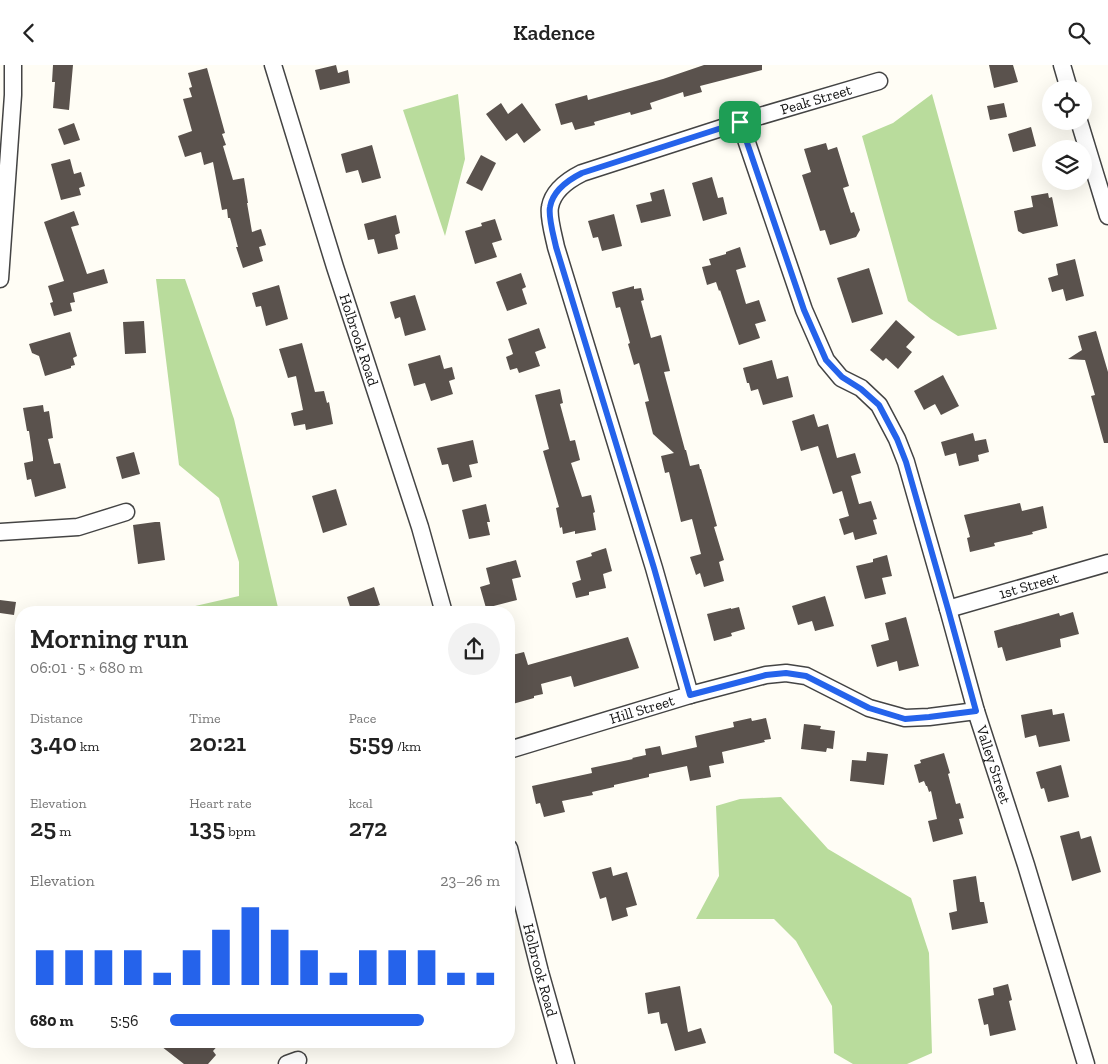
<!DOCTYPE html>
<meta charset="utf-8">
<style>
body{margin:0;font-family:"Zilla Slab",serif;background:#f2f2f2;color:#222;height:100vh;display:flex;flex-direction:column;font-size:19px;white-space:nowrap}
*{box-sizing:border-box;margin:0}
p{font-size:16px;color:#767676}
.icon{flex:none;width:28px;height:28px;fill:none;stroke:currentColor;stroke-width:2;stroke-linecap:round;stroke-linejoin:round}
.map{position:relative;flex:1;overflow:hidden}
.side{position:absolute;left:15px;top:541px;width:500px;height:442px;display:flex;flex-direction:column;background:#fff;border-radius:20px;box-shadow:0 5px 20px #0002}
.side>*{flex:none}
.buttons{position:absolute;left:1042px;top:15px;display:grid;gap:10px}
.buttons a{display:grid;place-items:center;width:50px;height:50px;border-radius:50%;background:#fff;box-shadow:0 5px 20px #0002;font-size:25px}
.pin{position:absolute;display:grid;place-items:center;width:42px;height:42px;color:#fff;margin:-21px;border-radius:10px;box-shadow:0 2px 8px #0006}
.round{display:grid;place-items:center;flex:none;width:52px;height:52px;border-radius:26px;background:#f2f2f2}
.summary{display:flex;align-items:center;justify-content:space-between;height:85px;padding:0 15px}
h1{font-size:28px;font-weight:600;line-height:38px}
.stats{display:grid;grid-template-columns:repeat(3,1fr);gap:8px;height:85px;padding:5px 15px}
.stats div{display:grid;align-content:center}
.stats b{font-size:25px;font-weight:600}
.stats small{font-size:14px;font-weight:400}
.stats p{font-size:14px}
.chart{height:140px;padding:10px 15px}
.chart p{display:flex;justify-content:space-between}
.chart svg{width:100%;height:90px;margin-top:5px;stroke:#2563eb;stroke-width:6}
ul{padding:0 15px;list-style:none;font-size:16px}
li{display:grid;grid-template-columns:80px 60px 1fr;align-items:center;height:38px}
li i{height:12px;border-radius:6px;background:#2563eb}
header{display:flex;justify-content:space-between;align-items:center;height:65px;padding:0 15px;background:#fff;font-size:22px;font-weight:600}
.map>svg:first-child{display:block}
.forest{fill:#b9dc9c}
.building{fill:#5a524d}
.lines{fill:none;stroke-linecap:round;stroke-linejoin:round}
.minor-casing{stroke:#444;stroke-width:19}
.minor{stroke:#fff;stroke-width:16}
.route-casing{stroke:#fff;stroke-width:10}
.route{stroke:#2563eb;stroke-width:6}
.labels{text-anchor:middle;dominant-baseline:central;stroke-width:5;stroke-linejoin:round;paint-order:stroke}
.street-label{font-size:15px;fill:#111;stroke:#fff}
</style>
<header><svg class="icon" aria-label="back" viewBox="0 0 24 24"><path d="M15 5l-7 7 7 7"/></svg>Kadence<svg class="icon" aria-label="search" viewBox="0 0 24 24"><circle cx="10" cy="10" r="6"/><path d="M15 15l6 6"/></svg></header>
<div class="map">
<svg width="1108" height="999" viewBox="0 0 1108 999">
<rect width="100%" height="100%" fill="#fffdf5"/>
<path class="forest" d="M458 29 465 94 445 171 403 45Z
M932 29 997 264 958 271 931 254 908 236 862 71 893 58Z
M156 214H185L234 354 279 547H169L239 531V497L219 433 179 400Z
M781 732 828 784 911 833 929 888 932 988 907 999H853L834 988 832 941 796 876 774 854H696L719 811 716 741 740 734Z"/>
<path class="building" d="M53 0H73L69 45 53 43 55 17H52Z
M336 0 338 8 348 5 350 18 320 25 315 5Z
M704 0H762V5L700 21 702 27 684 32 683 27 650 38 652 44 631 50 630 47 594 57 595 60 575 65 572 57 561 60 555 39 587 30 588 35 663 14Z
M989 0H1013L1018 17 994 23Z
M207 3 225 68 222 69 226 80 223 81 233 115 244 113 248 138H247L252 167 261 164 266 180 259 182 263 196 243 203 236 182H238L230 153H228L227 144 222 145 213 97 204 100 201 87 185 92 178 71 192 66 183 34 192 32 189 23 192 22 188 8Z
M501 38 508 49 522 38 541 65 524 78 517 68 506 76 486 49Z
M1004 38 1007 52 990 55 987 41Z
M74 58 80 75 64 80 58 64Z
M1031 62 1036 81 1013 87 1008 69Z
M826 78 828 85 837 82 849 121 843 123 851 148 854 147 860 165 856 172 830 180 825 165 820 166 802 110 811 107 804 84Z
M372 80 381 113 362 118 358 105 346 108 341 89Z
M481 90 496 98 482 126 466 118Z
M70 94 74 109 81 107 85 121 79 123 81 130 61 135 51 99Z
M712 112 718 133 723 132 727 149 703 156 692 118Z
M664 124 671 151 641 158 636 140 652 136 650 128Z
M1048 128 1049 133 1052 132 1058 161 1023 169 1018 166 1014 146 1033 142 1031 131Z
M74 146 79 160 71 162 87 209 104 204 108 218 73 228 75 237 70 238 72 246 54 251 50 238 53 237 48 221 64 216 44 157Z
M614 149 622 181 602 186 598 172 593 173 588 156Z
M396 150 400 168 395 170 398 184 378 189 374 174 368 175 364 159Z
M495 154 502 175 492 178 497 192 475 199 465 166 482 161 481 158Z
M740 182 746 202 736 205 746 239 759 235 766 256 755 259 760 273 739 280 720 225 719 226 716 217 707 220 702 202 711 200 709 194 726 189V187Z
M1075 194 1084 231 1066 236 1063 224 1052 227 1048 213 1058 210 1056 199Z
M869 203 883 249 852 258 837 213Z
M521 208 526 222 522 224 527 239 507 246 496 217Z
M279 220 288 254 266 261 261 241 256 242 252 228Z
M634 221V224L641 223 644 235 641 236 651 273 661 270 670 306 664 307 685 385H686L690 401 699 399 700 404H701L717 461 714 462 724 495 719 497 724 516 704 522 700 508 696 510 690 492 701 489 692 454 681 457 669 407 665 408 661 391 674 388 653 369 645 337 649 336 639 298 634 300 628 279 630 278 620 242 616 243 612 227Z
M415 230 426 265 405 271 400 252 395 254 390 237Z
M896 255 915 272 906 282 912 287 898 304 886 293 883 296 870 285Z
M144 256 146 288 125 289 123 257Z
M539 263 546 283 535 287 540 301 519 308 517 303 510 305 506 292 513 289 508 274Z
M1096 266 1108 307V378H1104L1091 331 1095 330 1085 295 1068 294 1082 285 1078 271Z
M70 267 77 291 73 293 75 300 71 301V303L45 311 39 291 32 288 29 279Z
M302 278 315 327 324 326 327 338 329 337 333 359 306 365 305 359 294 361 291 348 303 345 296 311 288 313 279 284Z
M440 290 444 304 452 302 455 314 449 316 453 329 431 336 425 318 414 321 408 299Z
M772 295 777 314 788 311 793 332 763 340 758 324 751 326 749 318H747L743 303Z
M943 310 959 341 941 350 935 339 924 345 914 326Z
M560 324 563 338 560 339 570 376 575 375 580 395 571 398 582 432 591 430 595 447 593 448 596 465 575 469V466L563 469 562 462 560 463 556 443 559 442 543 386 549 384 535 330Z
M43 340 44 347 49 346 53 373 48 374 54 399 60 398 66 423 35 432 31 414 27 415 24 398 33 396V393L29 366H27L23 343Z
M814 349 818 362 828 359 837 393 855 388 861 408 851 411 859 439 871 436 877 454 873 455 877 469 855 475 853 467 844 470 839 454 849 451 842 426 833 429 818 381 801 386 792 356Z
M973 368 975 376 986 374 989 387 978 390 979 396 959 401 956 388 945 391 941 377Z
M473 375 478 398 469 400 472 412 453 417 448 399 442 400 437 383Z
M134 387 140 409 122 414 116 392Z
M336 424 347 460 323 468 312 431Z
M1020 438 1022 446 1043 441 1047 463 1032 467 1033 469 994 478 995 481 970 487 967 473 970 472 964 450Z
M486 439 490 457H487L490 470 469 474 462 445Z
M155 457H160L165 495 138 499 133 460Z
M606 483 612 506 603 509 606 523 589 527V530L576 533 572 518 581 515 576 496 592 491 591 488Z
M887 490 892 511 882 513 886 529 865 534 856 501 873 497V494Z
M516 495 521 512 512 514 517 535 486 543 480 522 490 519 486 503Z
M374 522 380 540 359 548H352L347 532Z
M825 531 834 561 815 566 812 556 798 560 792 541Z
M0 535 16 537 14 550 0 548Z
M739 542 745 564 731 568 732 571 714 576 707 549 731 543V544Z
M1073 547 1079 569 1060 574 1061 582 1006 596 1002 582 998 583 994 566 1059 548 1060 551Z
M906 552 919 601 899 606 897 596 877 602 871 580 889 575 885 558Z
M628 572 639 603 574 622 571 611 541 619 543 629 534 631V633L509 640V594L512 593V590L524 587 528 600Z
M1052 644 1053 650 1064 648 1070 676 1039 682 1036 670 1025 673 1021 650Z
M751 653 752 656 766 653 771 674 764 675 765 677 722 687 724 698 709 701 711 712 690 716 687 701 649 709V712L614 720V722L592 727 593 730 562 736 565 747 544 752 540 738 536 739 532 721 592 708 591 703 633 694 632 693 646 690 645 684 660 681 662 690 697 682 695 671 734 662 733 657Z
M804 659 821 661 820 664 835 666 833 684 827 683 826 687 801 684Z
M867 687 888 689 884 720 850 716 852 695 866 696Z
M944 688 950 708 948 709 956 739 960 738 964 753 959 754 963 769 933 777 928 756 937 754 931 726 929 727 927 721H926L924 716 919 718 914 700 921 698 920 695Z
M1061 700 1069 732 1048 737 1044 723 1041 724 1036 707Z
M1079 766 1081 774 1091 771 1101 807 1072 816 1060 771Z
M611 802 613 811 627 807 637 840 626 843 628 851 612 856 606 832 600 834 592 807Z
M976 811 980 837H984L988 858 952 865 949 848 957 846 953 815Z
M1008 919 1012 935 1009 936 1016 965 990 971 988 959 984 960 978 934 994 930 993 923Z
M680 921 688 967 701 963 706 978 675 986 667 958 661 959 659 947 648 949 645 928Z
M157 978H220L213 986 216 990 208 999H184Z"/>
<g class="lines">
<g class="minor-casing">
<g id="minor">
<path id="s1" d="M273 0 335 202 420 462 444 548"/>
<path d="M1062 0 1069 24"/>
<path d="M1079 56 1108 151"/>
<path id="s2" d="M740 57 804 245 826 295 841 313 861 323 879 340 897 374 906 397 948 544 976 646 1026 800 1086 999"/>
<path d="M0 214 13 30V0"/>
<path d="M0 467 78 462 126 447"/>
<path id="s3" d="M948 544 1108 498"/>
<path id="s4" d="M690 630 654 503 556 182C554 172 548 152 550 142 553 125 568 115 582 108L740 57 879 16"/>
<path id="s5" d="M509 685 690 630 766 610 786 608 806 611 869 643 905 653 929 652 976 646"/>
<path id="s6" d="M509 783 540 907 566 999"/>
<path d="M287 999 298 995"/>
</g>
</g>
<use href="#minor" class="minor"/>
</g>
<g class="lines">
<g class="route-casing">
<path id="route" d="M740 57 804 245 826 295 842 312 861 324 879 340 897 374 906 397 948 544 976 646 929 652 905 654 869 643 806 611 786 608 766 610 690 630 654 503 556 182C554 172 548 152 550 142 553 125 568 115 582 108Z"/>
</g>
<use href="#route" class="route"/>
</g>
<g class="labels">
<g class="street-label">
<text stroke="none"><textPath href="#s4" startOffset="802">Peak Street</textPath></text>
<text stroke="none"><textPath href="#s1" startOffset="288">Holbrook Road</textPath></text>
<text stroke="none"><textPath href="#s3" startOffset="84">1st Street</textPath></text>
<text stroke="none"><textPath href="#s5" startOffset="139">Hill Street</textPath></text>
<text stroke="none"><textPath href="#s2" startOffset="702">Valley Street</textPath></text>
<text stroke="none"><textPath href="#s6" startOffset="126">Holbrook Road</textPath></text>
</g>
</g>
</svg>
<div class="buttons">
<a><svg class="icon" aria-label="locate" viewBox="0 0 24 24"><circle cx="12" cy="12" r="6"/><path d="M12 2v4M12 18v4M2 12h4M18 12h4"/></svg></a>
<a><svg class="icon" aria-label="layers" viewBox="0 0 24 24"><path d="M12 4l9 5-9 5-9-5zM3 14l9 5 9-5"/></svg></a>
</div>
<div class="pin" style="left:740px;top:57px;background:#1e9e55"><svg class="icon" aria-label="arrive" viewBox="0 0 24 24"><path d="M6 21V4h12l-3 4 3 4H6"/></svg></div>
<section class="side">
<div class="summary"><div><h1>Morning run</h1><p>06:01 · 5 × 680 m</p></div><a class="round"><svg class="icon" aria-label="share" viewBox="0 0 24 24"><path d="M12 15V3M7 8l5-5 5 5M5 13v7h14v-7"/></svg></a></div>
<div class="stats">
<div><p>Distance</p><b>3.40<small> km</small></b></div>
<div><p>Time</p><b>20:21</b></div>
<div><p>Pace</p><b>5:59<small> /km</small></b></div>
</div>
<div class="stats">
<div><p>Elevation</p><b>25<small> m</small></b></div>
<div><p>Heart rate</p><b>135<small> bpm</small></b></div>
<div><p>kcal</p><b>272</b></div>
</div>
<div class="chart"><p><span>Elevation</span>23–26 m</p>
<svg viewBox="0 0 160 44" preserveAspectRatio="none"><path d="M5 44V27M15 44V27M25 44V27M35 44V27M45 44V38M55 44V27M65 44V17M75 44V6M85 44V17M95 44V27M105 44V38M115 44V27M125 44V27M135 44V27M145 44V38M155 44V38"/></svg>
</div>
<ul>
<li><b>680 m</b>5:56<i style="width:77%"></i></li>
</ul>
</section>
</div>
